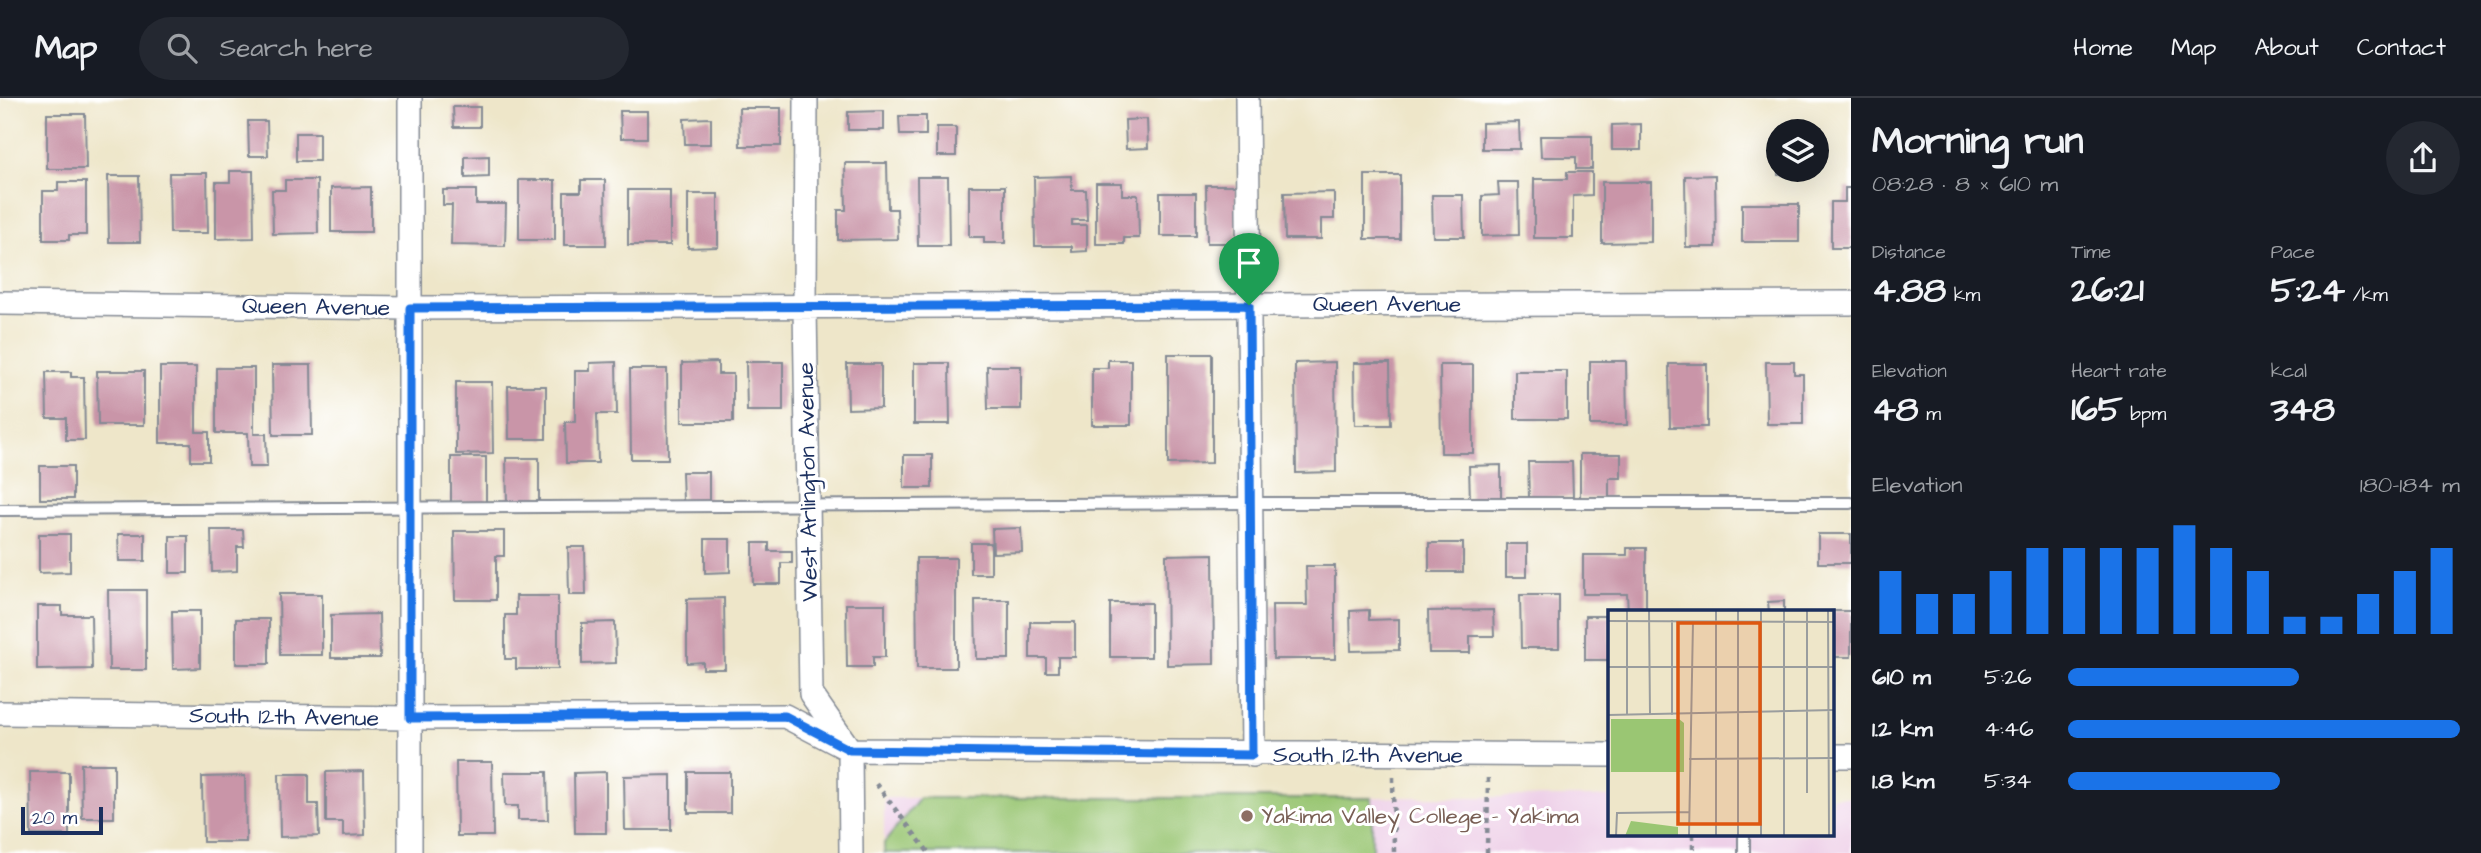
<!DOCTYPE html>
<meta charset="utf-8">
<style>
body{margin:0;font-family:"Architects Daughter",sans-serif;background:#242831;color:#f1f3f6;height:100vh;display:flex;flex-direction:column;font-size:26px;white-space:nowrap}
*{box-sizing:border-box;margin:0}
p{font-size:23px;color:#9ea1a6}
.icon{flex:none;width:38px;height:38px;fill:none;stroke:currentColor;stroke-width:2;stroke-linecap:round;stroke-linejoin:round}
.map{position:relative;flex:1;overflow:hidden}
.details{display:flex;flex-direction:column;background:#171b24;width:630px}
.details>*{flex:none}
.controls{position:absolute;left:1766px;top:21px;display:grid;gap:14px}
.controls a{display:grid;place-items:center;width:63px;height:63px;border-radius:50%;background:#171b24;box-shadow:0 7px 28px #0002;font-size:35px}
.scale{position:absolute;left:21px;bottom:18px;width:82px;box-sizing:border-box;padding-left:7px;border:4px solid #1b2f5e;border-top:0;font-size:19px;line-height:24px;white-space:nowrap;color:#1b2f5e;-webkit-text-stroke:5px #fff;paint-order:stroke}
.pin{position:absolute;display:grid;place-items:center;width:60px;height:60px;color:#fff;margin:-72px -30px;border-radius:50% 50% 50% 0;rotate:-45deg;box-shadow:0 0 7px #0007}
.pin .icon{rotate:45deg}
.round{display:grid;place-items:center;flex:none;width:74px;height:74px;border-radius:37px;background:#242831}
.overview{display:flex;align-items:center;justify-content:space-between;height:119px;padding:0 21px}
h1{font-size:38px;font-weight:800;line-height:52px}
.stats{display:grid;grid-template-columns:repeat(3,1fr);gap:10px;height:119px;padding:7px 21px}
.stats div{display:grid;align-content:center}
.stats b{font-size:35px;font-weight:800}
.stats small{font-size:19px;font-weight:400}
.stats p{font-size:19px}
.chart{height:196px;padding:14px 21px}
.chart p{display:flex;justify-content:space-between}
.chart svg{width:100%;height:126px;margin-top:7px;stroke:#1a73e8;stroke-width:6}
ul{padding:0 21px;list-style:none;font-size:23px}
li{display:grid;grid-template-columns:112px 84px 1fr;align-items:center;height:52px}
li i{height:18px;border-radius:9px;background:#1a73e8}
header{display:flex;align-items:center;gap:42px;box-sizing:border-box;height:98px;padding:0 35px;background:#171b24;border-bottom:2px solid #363941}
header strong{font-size:33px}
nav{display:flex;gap:38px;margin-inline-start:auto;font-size:24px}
.search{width:490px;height:63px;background:#242831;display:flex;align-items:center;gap:18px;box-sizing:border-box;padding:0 24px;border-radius:38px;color:#9ea1a6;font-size:26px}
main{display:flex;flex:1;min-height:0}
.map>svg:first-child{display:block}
.built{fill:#eed0e8}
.green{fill:#9ac673;stroke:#5a7a68;stroke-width:2}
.building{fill:#c995a8}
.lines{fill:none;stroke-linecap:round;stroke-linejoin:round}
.lane-casing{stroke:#848a94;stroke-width:14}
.street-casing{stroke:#848a94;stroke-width:26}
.path{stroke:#848a94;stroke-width:4.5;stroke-dasharray:5 5;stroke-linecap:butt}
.lane{stroke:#fff;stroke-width:10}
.street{stroke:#fff;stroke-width:23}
.route-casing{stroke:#fff;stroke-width:14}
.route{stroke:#1a73e8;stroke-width:9}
.education-dot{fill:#8d6e63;stroke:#fff;stroke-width:2.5}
.labels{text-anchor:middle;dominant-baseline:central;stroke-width:6;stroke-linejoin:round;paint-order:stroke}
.street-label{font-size:23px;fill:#1b2f5e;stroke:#fff}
.education-label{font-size:23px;fill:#785e54;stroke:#fff;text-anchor:start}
.inset-road{fill:none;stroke:#9a9d9e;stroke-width:2}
.view{fill:#de5710;fill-opacity:0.15;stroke:#de5710;stroke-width:3.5}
.inset-edge{fill:none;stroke:#1b2f5e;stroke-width:3.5}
</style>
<header>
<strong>Map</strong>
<div class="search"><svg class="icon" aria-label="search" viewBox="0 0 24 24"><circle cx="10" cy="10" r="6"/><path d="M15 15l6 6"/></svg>Search here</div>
<nav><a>Home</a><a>Map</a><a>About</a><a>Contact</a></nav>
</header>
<main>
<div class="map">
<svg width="1851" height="755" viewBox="0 0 1851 755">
<rect width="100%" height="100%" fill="#fff"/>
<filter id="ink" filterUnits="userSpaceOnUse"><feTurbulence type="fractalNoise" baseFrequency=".0143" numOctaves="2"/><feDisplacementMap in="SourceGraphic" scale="14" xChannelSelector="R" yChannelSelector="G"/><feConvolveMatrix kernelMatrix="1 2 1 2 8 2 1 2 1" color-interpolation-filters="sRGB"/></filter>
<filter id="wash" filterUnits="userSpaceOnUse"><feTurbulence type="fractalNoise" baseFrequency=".00686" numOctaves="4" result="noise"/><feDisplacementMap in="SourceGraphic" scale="28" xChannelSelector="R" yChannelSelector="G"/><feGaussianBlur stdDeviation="1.57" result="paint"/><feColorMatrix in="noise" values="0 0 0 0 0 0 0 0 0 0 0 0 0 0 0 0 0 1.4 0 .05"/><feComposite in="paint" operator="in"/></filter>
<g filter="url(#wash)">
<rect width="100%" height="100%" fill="#eee6c9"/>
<path class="built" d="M1609 699 1610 736H1832V699H1851V755H884V700Z"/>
<path class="green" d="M920 700H1372V755H884V745Z"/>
<g id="blocks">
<path class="building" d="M453 9H480V29H454Z
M739 10H781V48H740Z
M620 13H647V40H621Z
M884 13V32H848V14Z
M47 16H85L86 71H47Z
M899 18H926V37H900Z
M711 20V46H685L684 21Z
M1147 21 1148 50 1126 51 1125 22Z
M248 23H267L268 58H249Z
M1519 24 1520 51H1482V25Z
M1641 26V52H1612V27Z
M937 29H956V58H937Z
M296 35H319V63H296Z
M1540 38H1592V71H1576V59H1541Z
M489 58V79L465 80V59Z
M845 65H887L888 111H897L898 141 838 142V112H846Z
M1778 72H1812V77H1778Z
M230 73H253L254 140 216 141V84H230Z
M1567 74H1592V97L1573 98V140H1534V81H1567Z
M169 75H207L208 135H170Z
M1365 77H1400V141H1365Z
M1715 77 1716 149H1686L1685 78Z
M108 78H139L140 144H109Z
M1071 78 1072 92H1086L1087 122H1072V127H1087V153L1072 154V148H1035L1034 79Z
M917 79H948L949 148H918Z
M285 82H317L318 135 273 136 272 92H285Z
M519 82H555V142H519Z
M581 82H605L606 147H564V94H581Z
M58 84H86V137H69V142H43V93H58Z
M1498 84H1518L1519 137 1482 138V98L1499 97Z
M1602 84H1651V144L1602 145Z
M1096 85H1122V97H1138L1139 140H1124V146H1096Z
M1206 87H1237V145H1207Z
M969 88H1005V145H984V139H969Z
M371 89V134H331V90Z
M1845 90H1851V150H1831V104H1845Z
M443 92H476V106H506L505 148 451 147 452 107H443Z
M628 92H670V147H628Z
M1334 94V121H1321V141H1285L1284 95Z
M1160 95H1196V138H1160Z
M688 96H718V149L688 150Z
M1432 97H1463L1464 139H1433Z
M1742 106H1799V144H1742Z
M1168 256H1212V365L1168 366Z
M1108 262H1131V327H1092V270H1108Z
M1590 263H1626L1627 327H1590Z
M616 264 617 316H597L598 365H566L565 324H575V273H590V265Z
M718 264V276H733V324H682V265Z
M746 264H783V313H747Z
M1335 264 1336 374 1296 375 1295 265Z
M1766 264H1794V276H1803V326H1767Z
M914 265H949L950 326H914Z
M1354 265H1390L1391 327H1355Z
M847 266H881V310L848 311Z
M1669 266H1707V329H1670Z
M272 267H311L312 337H273Z
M1440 267H1473V355H1441Z
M987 268H1021V311H988Z
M160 269H196V334H209V363H191V345H160Z
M216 270H254V336H266L267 369H249L248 335H216Z
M630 271H667L668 361H631Z
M97 273H144V327H98Z
M1515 273H1567V321H1515Z
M46 274H71V279H84L85 342H66V320H47Z
M456 284H492L493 355 456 356Z
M508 288H546V341H509Z
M1580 356H1621V380H1609V400H1580Z
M904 357H932V390H904Z
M451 359H486V404H451Z
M506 360H539V403L507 404Z
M1528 364H1572L1573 399H1529Z
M1501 367V404H1470L1469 368Z
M40 368H73V401H40Z
M682 374H709V403H683Z
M1021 430 1022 454 993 455 992 431Z
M211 432H243L244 449H237V473L212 474Z
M454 433H504V458H496V502H455Z
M39 436H70V474L39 475Z
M118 436H145V463H119Z
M1818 436H1851V465H1818Z
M170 438H188V475H170Z
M705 441H730V474L705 475Z
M753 445H769V453H792V465H781V486H753Z
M971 445H991V476H971Z
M1429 445H1463V474H1429Z
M1506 446H1527V479H1506Z
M568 449H585L586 497H569Z
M1627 450H1646V514H1628L1627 496H1583V457H1627Z
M1213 456 1214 566 1167 567 1166 457Z
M916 460H956V570H917Z
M1306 468H1335V561H1273L1272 507H1307Z
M108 492H146V572H109Z
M279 496H322V557H280Z
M1520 497H1559V550H1521Z
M516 498H558V571H516V561H505V517H516Z
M724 500 725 571H703V564L687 565V501Z
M975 502H1009V561H976Z
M1784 503V514H1769L1768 504Z
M1110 505H1151V559H1110Z
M846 506H885V559H873V569H847Z
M37 508H62V517H91L92 571 37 572Z
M1369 512V522L1399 521V552L1351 553 1350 513Z
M1493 512 1494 538H1470V555H1429L1428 513Z
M172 513H200V570L173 571Z
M1832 513H1851V559H1832Z
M379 516 380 560H331V517Z
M1585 518H1610V562H1585Z
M236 521H269V566H236Z
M615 524 616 565 582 566V525Z
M1030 524H1075V559H1058V574H1046V560H1030Z
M456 664H492L493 738H457Z
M81 666H114V720H82Z
M364 673 365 737 343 738V724H326V674Z
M30 674H69V737H31Z
M504 674H547L548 722H518V708H505Z
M606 674V735H575L574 675Z
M688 674H730V715H688Z
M279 676H309V706H318L319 738 280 739Z
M671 677V732H625L624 678Z
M245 678 246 744H203L202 679Z"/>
</g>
</g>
<g filter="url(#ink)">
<use href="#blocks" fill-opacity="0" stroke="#848a94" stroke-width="2"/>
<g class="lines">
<g class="lane-casing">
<path id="lane" d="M0 412 1251 405H1851
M1744 736V755"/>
</g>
<g class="street-casing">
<path id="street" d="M806 0 805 209 811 596 850 652 851 755
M1247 0 1253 657
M0 205 410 210 1851 205
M0 615 410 620 785 618 850 652 1610 657
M1832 658H1851
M410 755V0"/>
</g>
<path class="path" d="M1393 679 1394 755
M876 686 929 755
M1693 736V755
M1487 755 1488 679"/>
<use href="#lane" class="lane"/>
<use href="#street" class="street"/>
</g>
</g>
<g class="lines" filter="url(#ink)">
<g class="route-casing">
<path id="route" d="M1249 207 1252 657 850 652 785 618 410 620V210Z"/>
</g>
<use href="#route" class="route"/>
</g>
<circle class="education-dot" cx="1247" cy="718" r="7"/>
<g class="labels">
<g class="street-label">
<text x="1387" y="206">Queen Avenue</text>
<text transform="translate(316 209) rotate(1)">Queen Avenue</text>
<text transform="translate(808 384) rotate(-91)">West Arlington Avenue</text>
<text transform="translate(284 619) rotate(1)">South 12th Avenue</text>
<text x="1368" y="657">South 12th Avenue</text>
</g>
<g class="education-label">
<text x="1261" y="718">Yakima Valley College - Yakima</text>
</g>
</g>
<g transform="translate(1608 512)">
<rect width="226" height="226" fill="#eee6c9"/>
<path d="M3 109H71L76 113V162H3ZM23 211 70 217V226H17Z" fill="#9ac673"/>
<path class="inset-road" d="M19 0V105M41 0 42 105M108 0V226M153 0V226M176 0V226M199 0V183M220 0 221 226M0 11 226 12M0 57H226M0 105 226 100M64 105V10M81 149 226 148M0 159V105M8 226 9 203 81 202M81 226 85 12M130 226V0"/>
<path class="view" d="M70 13H152V214H70Z"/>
<rect width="226" height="226" class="inset-edge"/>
</g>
</svg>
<div class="controls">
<a><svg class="icon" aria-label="layers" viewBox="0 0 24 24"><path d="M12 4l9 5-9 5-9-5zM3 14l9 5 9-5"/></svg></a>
</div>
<div class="scale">20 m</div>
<div class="pin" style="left:1249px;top:207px;background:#1e9e55"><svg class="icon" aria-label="arrive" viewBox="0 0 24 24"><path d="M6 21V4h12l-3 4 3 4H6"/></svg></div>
</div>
<section class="details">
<div class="overview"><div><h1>Morning run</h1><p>08:28 · 8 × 610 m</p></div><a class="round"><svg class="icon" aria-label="share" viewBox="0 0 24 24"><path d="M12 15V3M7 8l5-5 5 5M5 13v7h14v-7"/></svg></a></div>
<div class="stats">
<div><p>Distance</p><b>4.88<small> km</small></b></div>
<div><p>Time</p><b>26:21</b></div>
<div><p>Pace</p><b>5:24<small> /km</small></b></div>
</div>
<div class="stats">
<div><p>Elevation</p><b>48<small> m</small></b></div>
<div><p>Heart rate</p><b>165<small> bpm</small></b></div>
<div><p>kcal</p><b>348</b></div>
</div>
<div class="chart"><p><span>Elevation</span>180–184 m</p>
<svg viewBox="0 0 160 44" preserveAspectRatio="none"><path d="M5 44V22M15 44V30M25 44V30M35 44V22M45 44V14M55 44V14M65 44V14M75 44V14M85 44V6M95 44V14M105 44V22M115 44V38M125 44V38M135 44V30M145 44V22M155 44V14"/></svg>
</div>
<ul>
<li><b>610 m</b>5:26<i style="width:59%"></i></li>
<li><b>1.2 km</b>4:46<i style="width:100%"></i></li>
<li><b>1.8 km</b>5:34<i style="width:54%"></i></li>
</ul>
</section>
</main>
